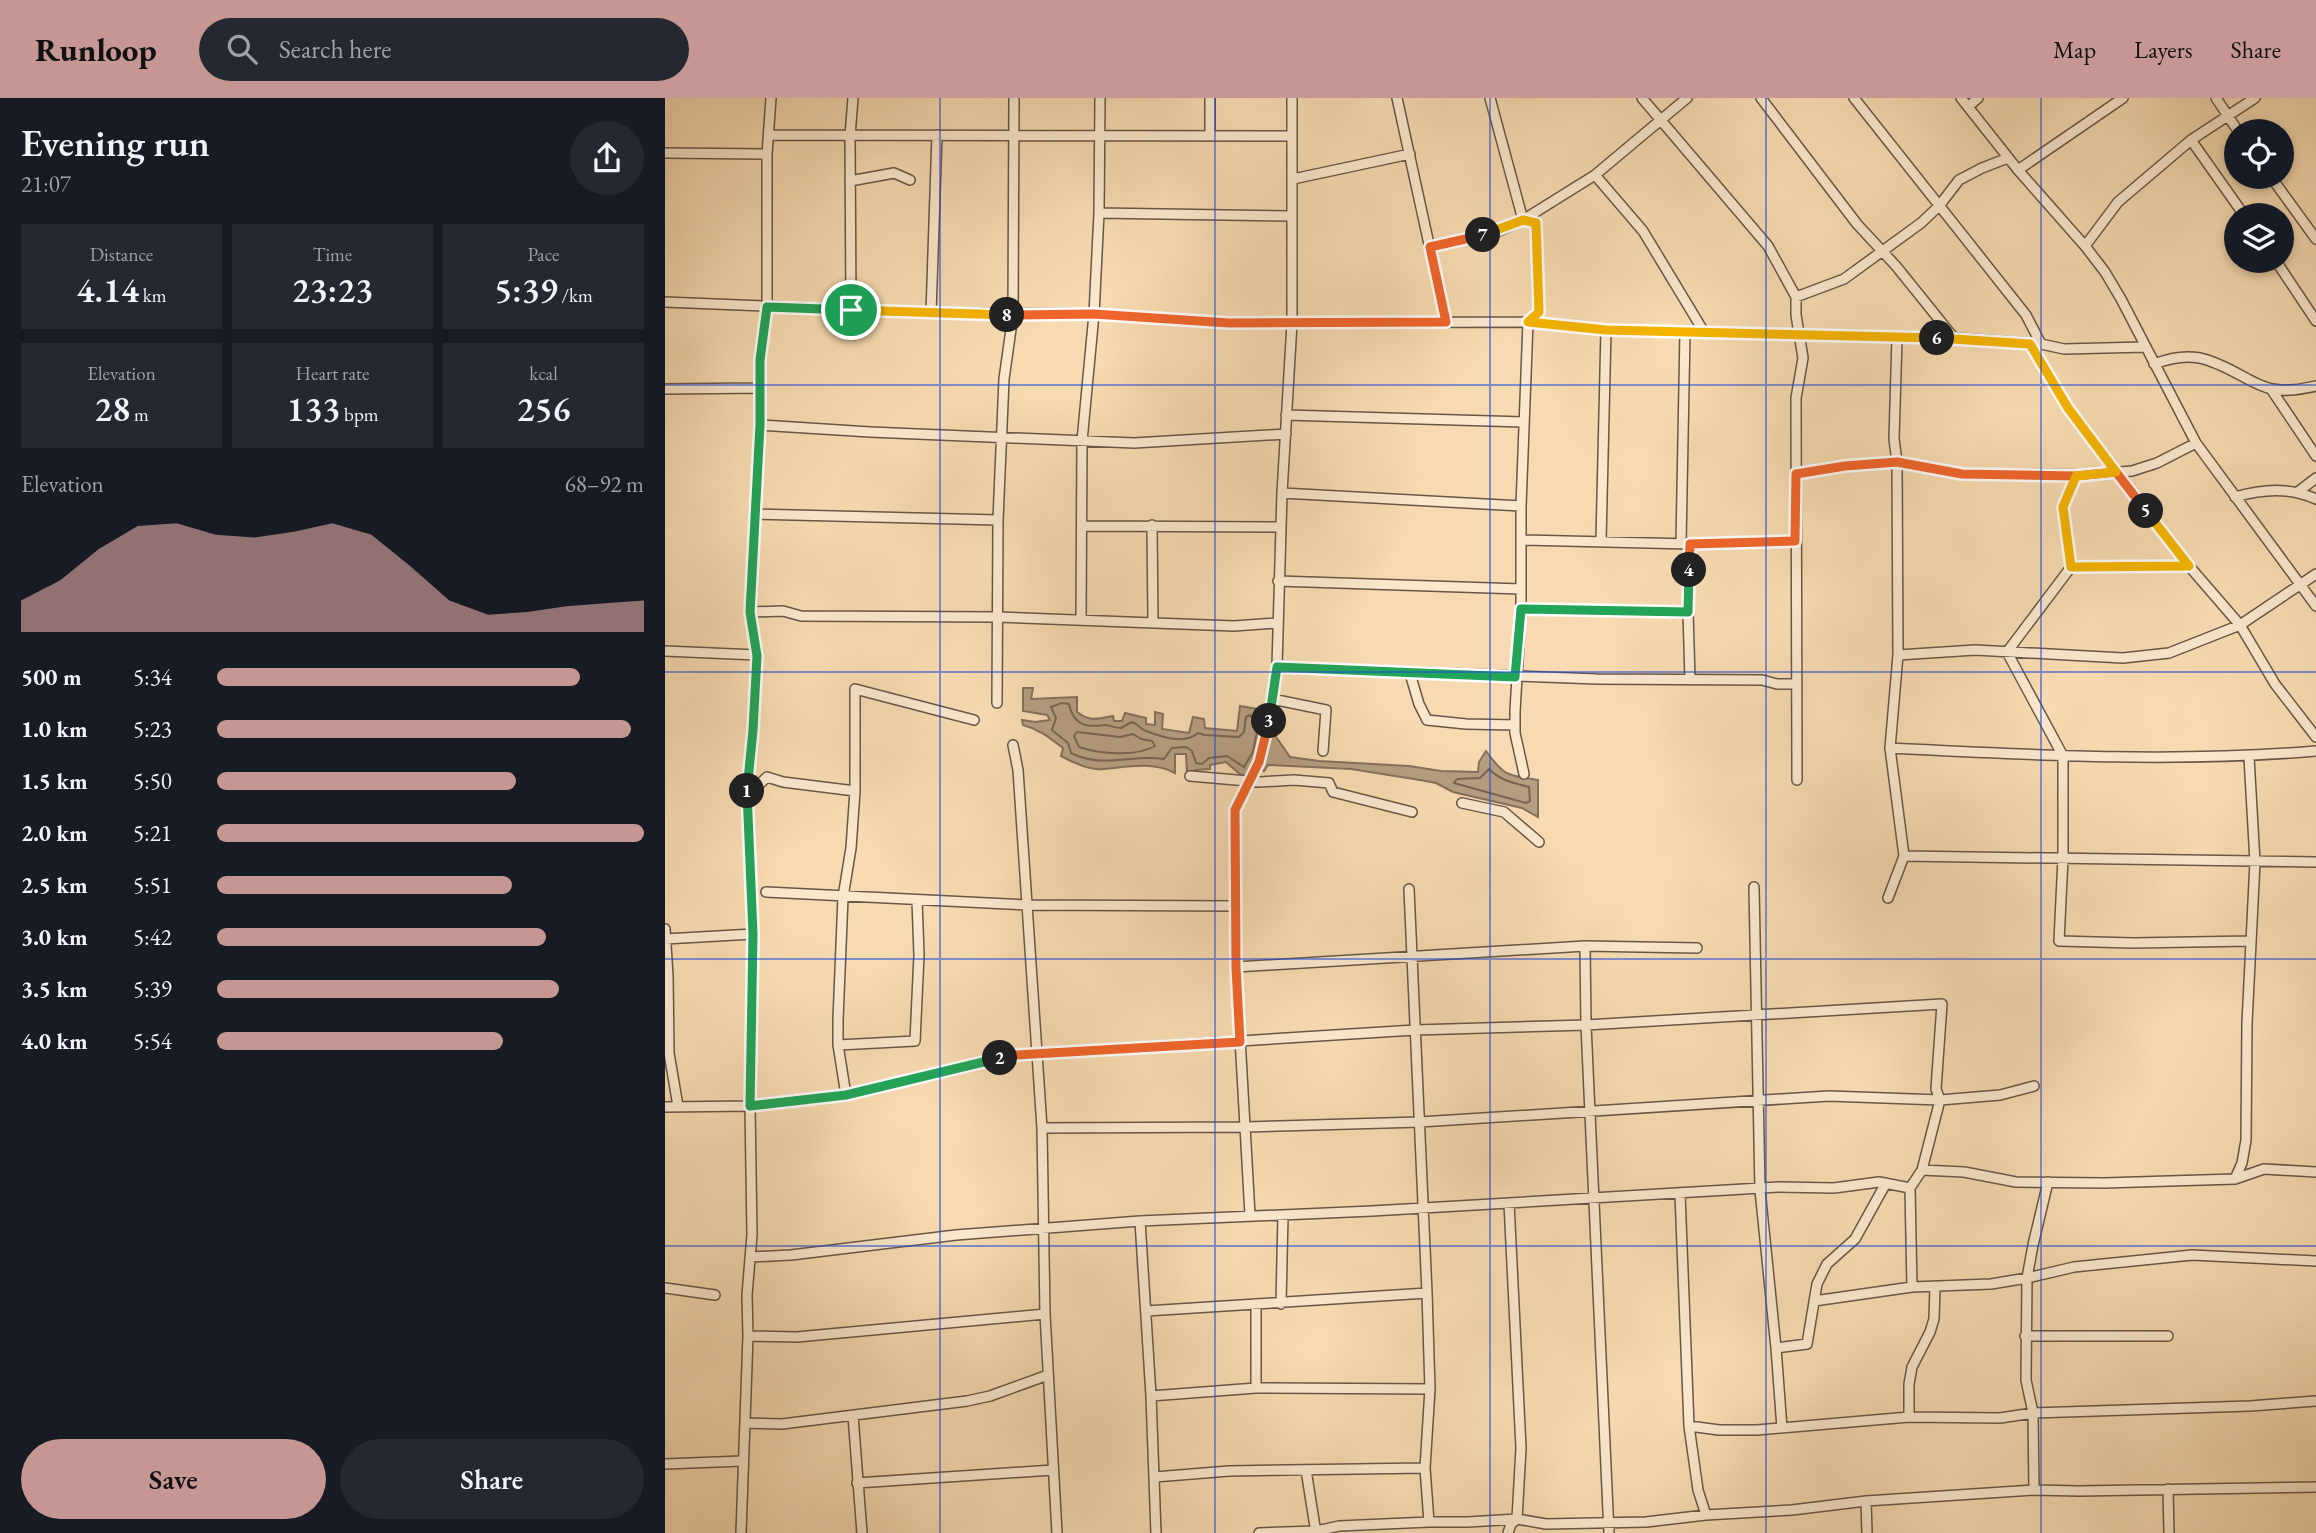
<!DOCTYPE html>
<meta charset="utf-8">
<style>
body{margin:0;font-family:"EB Garamond",serif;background:#242831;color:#f1f3f6;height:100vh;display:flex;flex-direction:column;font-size:26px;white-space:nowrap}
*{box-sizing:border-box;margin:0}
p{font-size:23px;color:#9ea1a6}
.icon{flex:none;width:38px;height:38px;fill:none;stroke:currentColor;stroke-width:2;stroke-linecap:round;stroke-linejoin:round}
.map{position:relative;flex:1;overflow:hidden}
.side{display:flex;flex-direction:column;background:#171b24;width:665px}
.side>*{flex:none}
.controls{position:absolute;left:1559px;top:21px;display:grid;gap:14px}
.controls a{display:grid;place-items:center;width:70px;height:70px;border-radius:50%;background:#171b24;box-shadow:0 4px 10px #0003;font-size:35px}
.pin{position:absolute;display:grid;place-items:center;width:60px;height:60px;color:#fff;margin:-30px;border:4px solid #fff;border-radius:50%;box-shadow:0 2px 7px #0007}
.km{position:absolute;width:35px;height:35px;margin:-18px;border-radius:50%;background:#222;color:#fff;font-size:19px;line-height:35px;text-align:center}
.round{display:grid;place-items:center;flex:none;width:74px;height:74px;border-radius:37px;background:#242831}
.summary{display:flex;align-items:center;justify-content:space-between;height:119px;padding:0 21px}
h1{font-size:38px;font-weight:600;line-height:52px}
.figures{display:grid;grid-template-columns:repeat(3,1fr);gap:10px;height:119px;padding:7px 21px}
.figures div{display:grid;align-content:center;border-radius:0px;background:#242831;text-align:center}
.figures b{font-size:35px;font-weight:600}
.figures small{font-size:19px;font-weight:400}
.figures p{font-size:19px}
.chart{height:196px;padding:14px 21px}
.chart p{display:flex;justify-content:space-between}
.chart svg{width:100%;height:126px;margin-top:7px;fill:#c59692;opacity:.7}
.cta{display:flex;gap:14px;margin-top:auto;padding:14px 21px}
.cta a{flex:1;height:80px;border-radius:42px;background:#c59692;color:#111;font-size:28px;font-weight:600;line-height:80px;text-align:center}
.cta a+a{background:#242831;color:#f1f3f6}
ul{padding:0 21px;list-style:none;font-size:23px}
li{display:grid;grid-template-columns:112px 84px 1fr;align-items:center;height:52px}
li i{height:18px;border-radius:9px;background:#c59692}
header{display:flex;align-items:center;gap:42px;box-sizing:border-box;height:98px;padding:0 35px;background:#c59692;color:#111}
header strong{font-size:33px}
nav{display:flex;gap:38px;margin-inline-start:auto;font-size:24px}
.search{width:490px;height:63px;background:#242831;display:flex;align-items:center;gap:18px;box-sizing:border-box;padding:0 24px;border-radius:38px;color:#9ea1a6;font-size:26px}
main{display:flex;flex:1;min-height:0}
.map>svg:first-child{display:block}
.water{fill:#b69e81;stroke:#84705c;stroke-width:2}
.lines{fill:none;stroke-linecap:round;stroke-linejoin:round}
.shore{stroke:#786452;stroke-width:2}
.minor-casing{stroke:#685747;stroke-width:12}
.minor{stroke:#fae7cc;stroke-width:9}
.split-1-casing{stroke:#fff;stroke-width:14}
.split-2-casing{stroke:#fff;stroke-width:14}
.split-3-casing{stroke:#fff;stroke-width:14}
.split-4-casing{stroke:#fff;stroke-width:14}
.split-5-casing{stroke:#fff;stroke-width:14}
.split-6-casing{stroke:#fff;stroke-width:14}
.split-7-casing{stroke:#fff;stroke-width:14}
.split-8-casing{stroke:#fff;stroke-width:14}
.split-9-casing{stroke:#fff;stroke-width:14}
.split-1{stroke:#22a559;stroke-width:9}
.split-2{stroke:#22a559;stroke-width:9}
.split-3{stroke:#f0652b;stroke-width:9}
.split-4{stroke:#22a559;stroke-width:9}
.split-5{stroke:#f0652b;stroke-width:9}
.split-6{stroke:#f5b400;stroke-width:9}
.split-7{stroke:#f5b400;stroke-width:9}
.split-8{stroke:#f0652b;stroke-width:9}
.split-9{stroke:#f5b400;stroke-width:9}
.grid{fill:none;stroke:#1d4ed8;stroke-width:2;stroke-opacity:0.55}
</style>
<header>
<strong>Runloop</strong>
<div class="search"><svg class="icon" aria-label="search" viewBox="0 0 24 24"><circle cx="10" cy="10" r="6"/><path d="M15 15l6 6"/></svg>Search here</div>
<nav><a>Map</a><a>Layers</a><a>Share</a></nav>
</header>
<main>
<section class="side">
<div class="summary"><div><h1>Evening run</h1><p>21:07</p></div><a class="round"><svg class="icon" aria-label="share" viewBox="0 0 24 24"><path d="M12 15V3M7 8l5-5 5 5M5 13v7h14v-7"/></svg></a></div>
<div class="figures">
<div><p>Distance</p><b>4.14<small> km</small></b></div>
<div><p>Time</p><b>23:23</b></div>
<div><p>Pace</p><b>5:39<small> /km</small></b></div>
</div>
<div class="figures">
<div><p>Elevation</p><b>28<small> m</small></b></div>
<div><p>Heart rate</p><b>133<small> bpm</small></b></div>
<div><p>kcal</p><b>256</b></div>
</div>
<div class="chart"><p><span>Elevation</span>68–92 m</p>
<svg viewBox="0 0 160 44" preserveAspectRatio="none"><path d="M0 44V33L10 26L20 15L30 7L40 6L50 10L60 11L70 9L80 6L90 10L100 21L110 33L120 38L130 37L140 35L150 34L160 33V44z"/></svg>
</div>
<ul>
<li><b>500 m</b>5:34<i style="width:85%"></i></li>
<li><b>1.0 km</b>5:23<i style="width:97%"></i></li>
<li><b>1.5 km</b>5:50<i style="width:70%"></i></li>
<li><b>2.0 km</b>5:21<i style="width:100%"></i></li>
<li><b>2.5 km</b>5:51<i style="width:69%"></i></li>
<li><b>3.0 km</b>5:42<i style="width:77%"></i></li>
<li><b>3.5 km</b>5:39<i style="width:80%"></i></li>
<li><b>4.0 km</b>5:54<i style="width:67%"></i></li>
</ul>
<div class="cta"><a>Save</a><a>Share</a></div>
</section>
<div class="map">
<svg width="1651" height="1435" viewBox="0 0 1651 1435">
<rect width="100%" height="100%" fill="#f7dab1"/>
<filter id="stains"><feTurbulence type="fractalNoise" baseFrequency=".00286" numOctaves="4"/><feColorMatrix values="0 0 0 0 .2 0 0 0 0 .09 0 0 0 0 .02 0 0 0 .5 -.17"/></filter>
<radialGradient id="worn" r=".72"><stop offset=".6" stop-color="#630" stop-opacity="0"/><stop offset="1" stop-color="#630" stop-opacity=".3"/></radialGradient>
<path class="water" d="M358 590H368L366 601 412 599V614C425 624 433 621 448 618L449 623H457L460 615 481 620V626L490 627V614L498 616 497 631 524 635 528 619 539 621 540 630 572 633 575 608 592 611 600 627 595 656 586 675 577 678 561 664 545 667V671L531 672 522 676 521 656H510V675C488 663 462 669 439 671 426 673 407 664 396 658L398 650C385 640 374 631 358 627L357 622 370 624 385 622 382 617 358 613Z
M605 630 625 659 654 663 744 668 776 673 813 674 814 664 821 653C840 679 842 677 873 682V719L857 710 788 694 771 685 755 682 686 671 603 667 599 673 593 671Z"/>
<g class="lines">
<path class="shore" d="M397 605 404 606C408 626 420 630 439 627 444 627 450 630 456 630L467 624C474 626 474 631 481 633 497 639 519 647 533 635L540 637 574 639 579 634 581 619 585 617 593 628 588 654 579 669 562 658 544 660 537 666 531 665 527 653 521 649 507 650 499 661C468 656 437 671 406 655L403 645 387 632 391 620 386 609Z
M412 634 455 639 468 636 476 641 487 643 490 648C471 659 435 656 414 649L409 638Z
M824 671C836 683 849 685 864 689L865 703 861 705 789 685 792 681 815 680Z"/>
<g class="minor-casing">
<path id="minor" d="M545 0V37
M732 0 781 224
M825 0 858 122 871 125 874 214 863 224 856 408V511L850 613V635L859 676
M977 0 1103 148 1131 199V217L1138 260 1131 300 1132 682
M1096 0 1192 126 1231 168 1289 240
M1189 0 1361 217 1376 246
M1296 0 1353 72 1420 148 1440 174 1456 201 1531 345 1651 508
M1551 0 1573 33
M1303 9 1313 0
M104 37 626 38
M1526 42 1579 117
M0 55 102 56
M1353 72 1458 0
M930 77 978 133 1039 234
M1606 79 1651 141
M628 81 745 56
M185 83 229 75 245 82
M434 115 626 118
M1420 148 1453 104 1526 42 1590 0
M765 149 827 136 858 122 930 77 1022 0
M1611 163 1651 223
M1131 199 1179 181 1256 125 1274 108 1294 82 1317 70 1343 60
M0 204 266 215 429 216 564 225 863 224 941 232 1289 240 1376 246 1399 251 1480 249
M186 212 185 38 188 0
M266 215 272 37
M1365 246 1403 310 1524 468 1575 527 1610 586 1651 639
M1489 266C1526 252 1544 260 1577 278 1586 283 1597 289 1607 291 1622 294 1637 291 1651 288
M0 291 95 290
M1606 291 1651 358
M621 317 859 324
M95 327 205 334 469 345 621 336
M1131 376 1180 368 1232 364 1298 376 1420 377 1467 373 1492 365 1531 345
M1411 378 1398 409 1406 469 1342 554 1398 658V760L1394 843 1468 845 1586 843
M1634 393 1651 380
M617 395 856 408
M1570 399C1598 391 1624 389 1651 401
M91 416 333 422
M487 427 488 524
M417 428 615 429
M856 442 1025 446 1131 443
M936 443 941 232
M1016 446 1020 234
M1025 446 1023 514 1025 582
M1406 469 1524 468
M613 483 856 491
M856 511 1023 514
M85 514 118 513 136 518 332 519 569 528 612 525
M416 522 417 343 429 216 434 115 435 0
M0 553 92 557
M1233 557 1310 552 1458 560 1504 555 1575 527 1651 476
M612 569 932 581 1097 582 1112 586H1132
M746 579 754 606 762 622 801 626 850 627
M607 601 661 612 658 653
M332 605 333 422 339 281 348 217 349 0
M348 647 353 672 377 1030 380 1216 392 1435
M1225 650C1367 657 1510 665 1651 653
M525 678 594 684 629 682 664 685 668 694 747 714
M82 698 102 679 118 684 190 693
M797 705 839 714 874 744
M1239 758 1651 764
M1089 789 1095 1092 1111 1250 1117 1330
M744 791 762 1195 765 1291 760 1370 764 1424
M101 794 362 807 571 808
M1223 800 1239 758 1225 650 1233 557 1232 364 1229 341 1232 240
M0 831 3 878 4 955 13 1008
M0 841 88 836
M920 848 921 927 944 1435
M571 869 920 848 1032 850
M173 947 250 943 254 857 252 802
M181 997 173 947V922L178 799 186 750 190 693V591L309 622
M0 1009 85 1008 181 997 351 957 750 932 921 927 1277 906 1271 991 1275 1002 1335 997 1369 988
M377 1030 581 1029 755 1024 1164 998 1275 1002 1257 1072
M1570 1081 1577 1065 1581 1042 1582 925 1590 764 1584 659
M1015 1096 1024 1328 1033 1392 1041 1417
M585 1117 571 869 570 712 594 664 605 620 612 569 617 395 627 225V0
M475 1123 486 1298 491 1435
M86 1159 126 1157 291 1137 475 1123 707 1113 1113 1089 1169 1090 1214 1084 1245 1090
M1247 1189 1245 1090 1257 1072 1299 1074 1351 1084 1439 1085 1570 1081 1599 1071 1651 1074
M0 1190 50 1197
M1149 1203 1247 1189 1326 1186 1362 1180 1409 1169 1527 1157 1651 1163
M616 1206 618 1117
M481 1213 762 1195
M83 1238 132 1239 380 1216
M1360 1238H1503
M1111 1250 1142 1246 1152 1186 1162 1166 1190 1141 1221 1085
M591 1290V1206
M486 1298 591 1290 765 1291
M188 1318 197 1435
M1244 1319V1286L1247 1269 1265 1234 1269 1221 1270 1189
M80 1325 117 1326 302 1303 325 1298 383 1277
M1024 1328 1054 1332H1092L1244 1319 1335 1320 1368 1315 1585 1308 1651 1303
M0 1366 77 1363
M641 1372 651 1435
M490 1379 564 1373 760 1370
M192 1385 388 1372
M1503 1391 1504 1435
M1369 1392 1368 1315 1361 1282 1362 1180 1368 1147 1383 1084
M1201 1403 1202 1435
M76 1435 83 1238 82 1197 87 1137 85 1008 88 836 82 698 88 632 92 557 85 514 95 327V262L102 209V56L106 0
M594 1435 651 1433 674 1428 764 1424H803L852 1421 881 1426 981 1424 1041 1417 1127 1412 1201 1403 1369 1392 1414 1393 1651 1389
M843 1435 846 1426 852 1421 856 1350 844 1105"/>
</g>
<use href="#minor" class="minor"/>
</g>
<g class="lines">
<g class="split-1-casing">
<path id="split-1" d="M82 693 88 632 92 558 85 514 95 327V262L102 209 186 212"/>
</g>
<g class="split-2-casing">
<path id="split-2" d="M82 693 88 836 85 1008 181 997 335 960"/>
</g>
<g class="split-3-casing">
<path id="split-3" d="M335 960 351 957 575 944 571 869 570 712 594 664 604 623"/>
</g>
<g class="split-4-casing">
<path id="split-4" d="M604 623 612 569 850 579 856 511 1023 514 1024 472"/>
</g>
<g class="split-5-casing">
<path id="split-5" d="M1024 472 1025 446 1130 443 1131 376 1180 368 1232 364 1297 376 1411 378 1451 374 1481 413"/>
</g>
<g class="split-6-casing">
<path id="split-6" d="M1272 240 1365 246 1403 310 1451 374 1411 378 1398 409 1406 469 1524 468 1481 413"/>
</g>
<g class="split-7-casing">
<path id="split-7" d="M818 137 858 122 871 125 874 214 863 224 941 232 1272 240"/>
</g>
<g class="split-8-casing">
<path id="split-8" d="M342 217 429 216 564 225 781 224 765 149 818 137"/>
</g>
<g class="split-9-casing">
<path id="split-9" d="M186 212 342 217"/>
</g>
<use href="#split-1" class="split-1"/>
<use href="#split-2" class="split-2"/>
<use href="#split-3" class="split-3"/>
<use href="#split-4" class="split-4"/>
<use href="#split-5" class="split-5"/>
<use href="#split-6" class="split-6"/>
<use href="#split-7" class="split-7"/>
<use href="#split-8" class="split-8"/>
<use href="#split-9" class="split-9"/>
</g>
<path class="grid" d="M275 0V1435M550 0V1435M825 0V1435M1101 0V1435M1376 0V1435M0 287H1651M0 574H1651M0 861H1651M0 1148H1651"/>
<rect width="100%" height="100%" filter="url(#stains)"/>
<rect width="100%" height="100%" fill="url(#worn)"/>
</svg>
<div class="controls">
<a><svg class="icon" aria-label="locate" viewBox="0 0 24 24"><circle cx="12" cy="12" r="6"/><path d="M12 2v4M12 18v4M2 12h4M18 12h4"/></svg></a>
<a><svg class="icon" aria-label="layers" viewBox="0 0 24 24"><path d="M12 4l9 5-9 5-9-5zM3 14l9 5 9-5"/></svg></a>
</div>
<div class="pin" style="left:186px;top:212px;background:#1e9e55"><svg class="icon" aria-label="arrive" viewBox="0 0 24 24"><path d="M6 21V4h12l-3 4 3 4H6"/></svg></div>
<b class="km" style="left:82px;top:693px">1</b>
<b class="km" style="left:335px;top:960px">2</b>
<b class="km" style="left:604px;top:623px">3</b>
<b class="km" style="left:1024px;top:472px">4</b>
<b class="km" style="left:1481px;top:413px">5</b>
<b class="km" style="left:1272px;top:240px">6</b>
<b class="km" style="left:818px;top:137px">7</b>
<b class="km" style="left:342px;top:217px">8</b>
</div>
</main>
